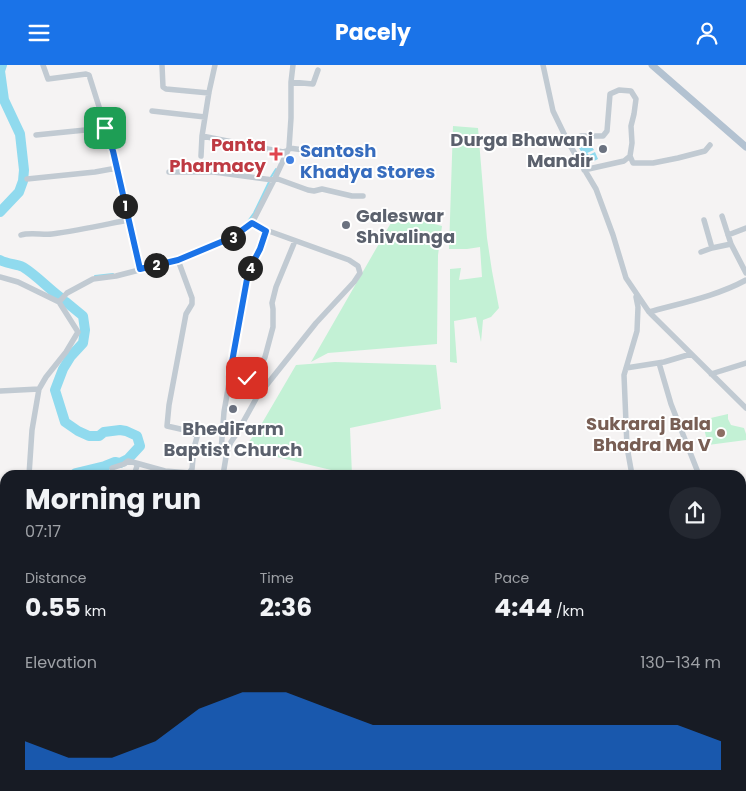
<!DOCTYPE html>
<meta charset="utf-8">
<style>
body{margin:0;font-family:Poppins,sans-serif;background:#242831;color:#f1f3f6;height:100vh;display:flex;flex-direction:column;font-size:19px;white-space:nowrap}
*{box-sizing:border-box;margin:0}
p{font-size:16px;color:#9ea1a6}
.icon{flex:none;width:28px;height:28px;fill:none;stroke:currentColor;stroke-width:2;stroke-linecap:round;stroke-linejoin:round}
.map{position:relative;flex:1;overflow:hidden}
.side{position:absolute;left:0px;top:405px;width:746px;height:321px;display:flex;flex-direction:column;background:#171b24;border-radius:15px 15px 0 0;box-shadow:0 1px 4px #0004}
.side>*{flex:none}
.pin{position:absolute;display:grid;place-items:center;width:42px;height:42px;color:#fff;margin:-21px;border-radius:10px;box-shadow:0 2px 8px #0006}
.km{position:absolute;width:25px;height:25px;margin:-12px;border-radius:50%;background:#222;color:#fff;font-size:14px;line-height:25px;text-align:center}
.round{display:grid;place-items:center;flex:none;width:52px;height:52px;border-radius:26px;background:#242831}
.overview{display:flex;align-items:center;justify-content:space-between;height:85px;padding:0 25px}
h1{font-size:28px;font-weight:700;line-height:38px}
.stats{display:grid;grid-template-columns:repeat(3,1fr);gap:8px;height:85px;padding:5px 25px}
.stats div{display:grid;align-content:center}
.stats b{font-size:25px;font-weight:700}
.stats small{font-size:14px;font-weight:400}
.stats p{font-size:14px}
.chart{height:140px;padding:10px 25px}
.chart p{display:flex;justify-content:space-between}
.chart svg{width:100%;height:90px;margin-top:5px;fill:#1a73e8;opacity:.7}
header{display:flex;justify-content:space-between;align-items:center;height:65px;padding:0 25px;background:#1a73e8;color:#fff;font-size:22px;font-weight:700}
.map>svg:first-child{display:block}
.green{fill:#c3f1d5}
.water{fill:#90daee}
.lines{fill:none;stroke-linecap:round;stroke-linejoin:round}
.stream{stroke:#90daee;stroke-width:2}
.river{stroke:#90daee;stroke-width:10}
.minor{stroke:#c1cad2;stroke-width:5.5}
.major{stroke:#b3c2d1;stroke-width:7}
.route-casing{stroke:#fff;stroke-width:10}
.route{stroke:#1a73e8;stroke-width:6}
.worship-dot{fill:#6b7280;stroke:#fff;stroke-width:2}
.health-dot{fill:#e0444e;stroke:#fff;stroke-width:2}
.shop-dot{fill:#3f7fe0;stroke:#fff;stroke-width:2}
.education-dot{fill:#8d6e63;stroke:#fff;stroke-width:2}
.labels{text-anchor:middle;dominant-baseline:central;stroke-width:4;stroke-linejoin:round;paint-order:stroke}
.worship-label{font-size:18px;font-weight:bold;fill:#5b616d;stroke:#fff;text-anchor:end}
.health-label{font-size:18px;font-weight:bold;fill:#be3a42;stroke:#fff;text-anchor:end}
.shop-label{font-size:18px;font-weight:bold;fill:#366cbe;stroke:#fff;text-anchor:start}
.education-label{font-size:18px;font-weight:bold;fill:#785e54;stroke:#fff;text-anchor:end}
</style>
<header><svg class="icon" aria-label="menu" viewBox="0 0 24 24"><path d="M4 6h16M4 12h16M4 18h16"/></svg>Pacely<svg class="icon" aria-label="person" viewBox="0 0 24 24"><circle cx="12" cy="8" r="4"/><path d="M4 21q1-7 8-7t8 7"/></svg></header>
<div class="map">
<svg width="746" height="726" viewBox="0 0 746 726">
<rect width="100%" height="100%" fill="#f5f3f3"/>
<path class="green" d="M453 61 478 63 487 173 492 206 499 243 491 252 483 255 481 277 476 252 454 256 457 298 450 297V204L461 203 459 215 482 212 480 182 467 184H449Z
M404 151 442 161 438 190 437 279 328 288 311 297 392 156Z
M335 297 436 300 441 344 350 363 352 410 252 386 248 378 258 365 296 300Z
M728 349V354L731 360 744 363 746 369V375L708 380 702 355Z"/>
<path class="water" d="M590 79 594 85 587 88 589 90 595 87 598 94 588 99 584 93 585 90 582 89V88L579 83Z"/>
<g class="lines">
<path class="stream" d="M271 112 276 104
M246 159 254 148 269 117
M210 179 219 175
M192 187 198 183 203 182
M95 211 113 209"/>
<path class="river" d="M0 147 19 127 23 116 24 105 20 69 4 35 0 6 2 0
M0 195C7 199 16 199 23 202 36 210 48 223 60 232
M66 237 83 251 85 265 83 278 71 291 63 304 55 325 65 357 78 366 89 371H99L104 367 120 365 126 366 137 371 140 381 128 394 120 398 115 397 105 401 76 408 73 410
M45 721 47 726"/>
<path class="minor" d="M43 0 48 14 86 9 89 10 113 86 140 204
M162 0 163 22 166 24 209 28
M215 0 209 27 202 71 283 87 287 86
M543 0 553 46 568 77 596 124 613 170 626 213 649 247 746 343
M291 17 313 19 318 5
M152 46 205 52
M36 70 105 63
M568 77 581 71H603L607 66 610 29 619 25 631 26 636 34 634 49 631 61 632 78 630 91 624 96 584 105
M289 83 319 87 363 88
M201 91 202 71
M630 91 633 98H653L678 93 705 86 710 80
M169 107H214L273 115
M275 113 308 125 314 126 322 124 352 131H363
M27 114 95 107 117 103
M722 151 731 179 746 208
M21 170C29 167 43 170 52 169 77 166 103 160 128 155
M728 170 746 163
M712 183 731 179
M701 187 712 183 704 155
M178 195 192 233V239L186 249 169 340 167 361 189 366 196 370 197 372 194 383 218 386H221L224 347 247 214 249 205 260 184 266 165
M0 212 18 217 59 237
M649 247C681 238 717 231 746 215
M659 298 671 339 699 410
M626 303 664 297 691 289
M231 308 250 314H254L256 312 265 292 273 262V244L272 238 276 222 295 176
M711 309 746 298
M0 326 39 324
M112 403 124 399 128 396 136 398
M29 410 32 365 39 324 46 312 66 287 78 267 59 237 67 228 93 214 116 211 178 195 233 173 252 158 275 113 289 83 291 53V17L293 0
M134 410 137 401 136 398 165 406 189 408 192 404 194 383
M223 410 227 386 231 377 237 368 257 332 316 258 354 217 360 208 358 201 349 195 266 165 252 158
M632 410 627 382 624 310 637 266 638 242 636 232
M0 447H5
M741 488 746 487
M0 522H5
M741 575 746 587
M0 577 5 578
M741 674 746 672
M741 709H746
M31 721 32 726
M693 721 694 726
M724 726 725 721"/>
<path class="major" d="M652 0 746 82"/>
</g>
<g class="lines">
<g class="route-casing">
<path id="route" d="M105 63 113 86 140 204 178 195 233 172 252 158 266 166 260 184 249 205 247 214 230 308 247 313"/>
</g>
<use href="#route" class="route"/>
</g>
<g class="worship-dot">
<circle cx="603" cy="84" r="5"/>
<circle cx="346" cy="160" r="5"/>
<circle cx="233" cy="344" r="5"/>
</g>
<path class="health-dot" d="M273.5 81.5h5v5h5v5h-5v5h-5v-5h-5v-5h5z"/>
<circle class="shop-dot" cx="290" cy="95" r="5"/>
<circle class="education-dot" cx="721" cy="368" r="5"/>
<g class="labels">
<g class="worship-label">
<text x="593" y="74">Durga Bhawani<tspan x="593" dy="21">Mandir</tspan></text>
<text x="356" y="150" text-anchor="start">Galeswar<tspan x="356" dy="21">Shivalinga</tspan></text>
<text x="233" y="363" text-anchor="middle">BhediFarm<tspan x="233" dy="21">Baptist Church</tspan></text>
</g>
<g class="health-label">
<text x="266" y="79">Panta<tspan x="266" dy="21">Pharmacy</tspan></text>
</g>
<g class="shop-label">
<text x="300" y="85">Santosh<tspan x="300" dy="21">Khadya Stores</tspan></text>
</g>
<g class="education-label">
<text x="711" y="358">Sukraraj Bala<tspan x="711" dy="21">Bhadra Ma V</tspan></text>
</g>
</g>
</svg>
<div class="pin" style="left:105px;top:63px;background:#1e9e55"><svg class="icon" aria-label="arrive" viewBox="0 0 24 24"><path d="M6 21V4h12l-3 4 3 4H6"/></svg></div>
<div class="pin" style="left:247px;top:313px;background:#d93025"><svg class="icon" aria-label="check" viewBox="0 0 24 24"><path d="M5 12l5 5 9-10"/></svg></div>
<b class="km" style="left:125px;top:141px">1</b>
<b class="km" style="left:156px;top:200px">2</b>
<b class="km" style="left:233px;top:173px">3</b>
<b class="km" style="left:250px;top:203px">4</b>
<section class="side">
<div class="overview"><div><h1>Morning run</h1><p>07:17</p></div><a class="round"><svg class="icon" aria-label="share" viewBox="0 0 24 24"><path d="M12 15V3M7 8l5-5 5 5M5 13v7h14v-7"/></svg></a></div>
<div class="stats">
<div><p>Distance</p><b>0.55<small> km</small></b></div>
<div><p>Time</p><b>2:36</b></div>
<div><p>Pace</p><b>4:44<small> /km</small></b></div>
</div>
<div class="chart"><p><span>Elevation</span>130–134 m</p>
<svg viewBox="0 0 160 44" preserveAspectRatio="none"><path d="M0 44V30L10 38L20 38L30 30L40 14L50 6L60 6L70 14L80 22L90 22L100 22L110 22L120 22L130 22L140 22L150 22L160 30V44z"/></svg>
</div>
</section>
</div>
